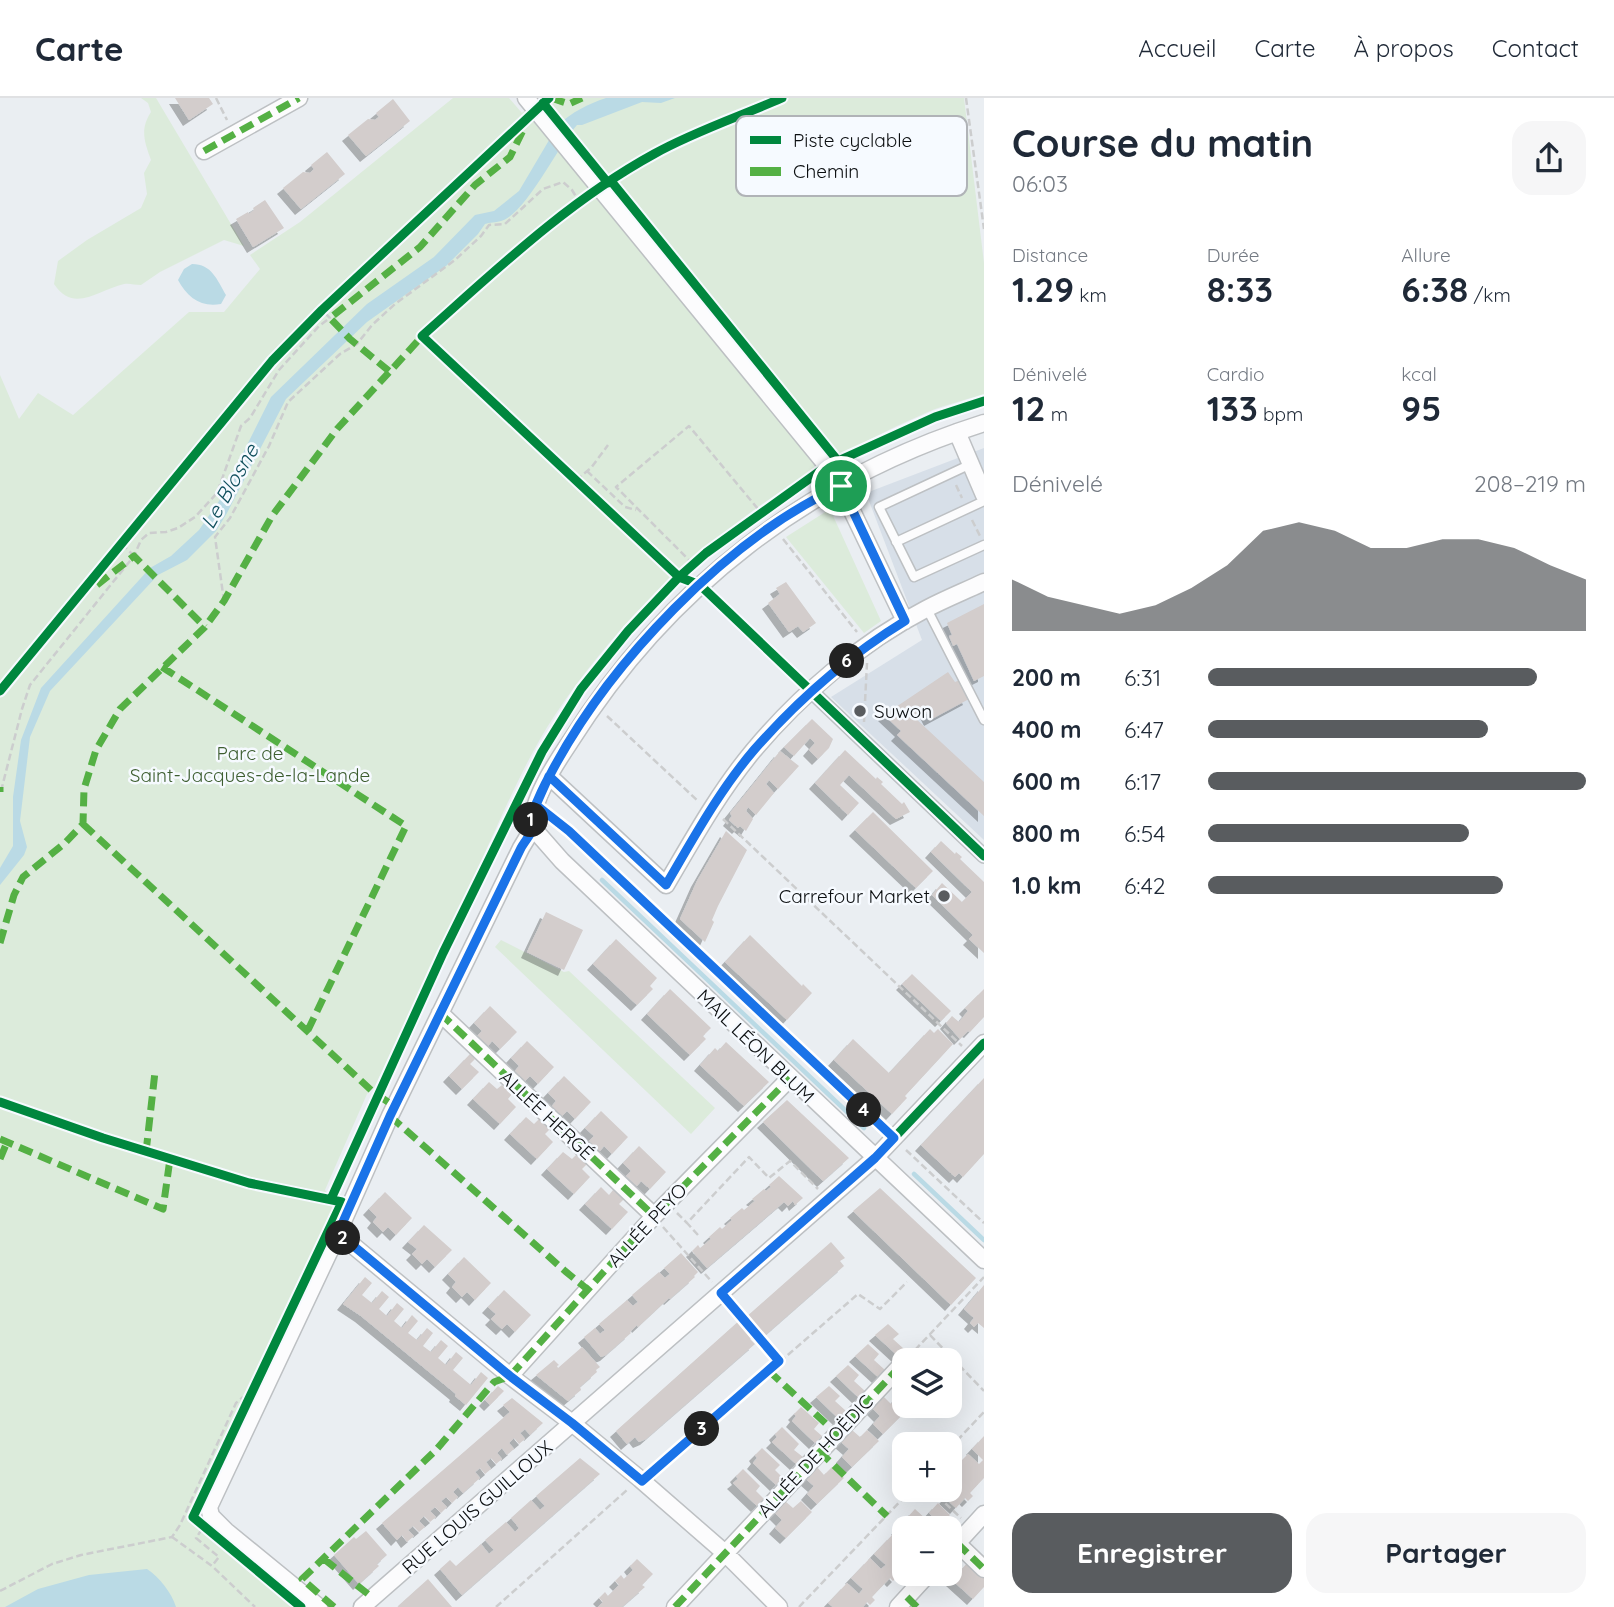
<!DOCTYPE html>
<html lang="fr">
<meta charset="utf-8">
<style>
body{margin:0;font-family:Quicksand,sans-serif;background:#f6f6f7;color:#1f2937;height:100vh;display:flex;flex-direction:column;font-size:26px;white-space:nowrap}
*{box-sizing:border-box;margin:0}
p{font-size:23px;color:#747a83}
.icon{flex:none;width:38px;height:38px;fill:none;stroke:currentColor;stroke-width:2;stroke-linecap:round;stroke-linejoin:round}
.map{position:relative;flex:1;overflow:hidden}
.sheet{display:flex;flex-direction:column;background:#fff;width:630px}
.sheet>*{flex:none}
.tools{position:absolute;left:892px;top:1250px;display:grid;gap:14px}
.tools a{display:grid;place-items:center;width:70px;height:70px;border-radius:14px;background:#fff;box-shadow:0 7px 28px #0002;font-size:35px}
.pin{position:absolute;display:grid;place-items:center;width:60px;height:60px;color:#fff;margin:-30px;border:4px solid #fff;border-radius:50%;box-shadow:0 2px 7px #0007}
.km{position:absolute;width:35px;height:35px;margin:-18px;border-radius:50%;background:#222;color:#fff;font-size:19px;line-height:35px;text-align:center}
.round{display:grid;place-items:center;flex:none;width:74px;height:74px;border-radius:21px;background:#f6f6f7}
.summary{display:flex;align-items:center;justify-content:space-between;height:119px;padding:0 28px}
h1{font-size:38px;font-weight:700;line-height:52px}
.stats{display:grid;grid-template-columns:repeat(3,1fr);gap:10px;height:119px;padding:7px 28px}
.stats div{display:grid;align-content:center}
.stats b{font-size:35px;font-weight:700}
.stats small{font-size:19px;font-weight:400}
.stats p{font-size:19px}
.chart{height:196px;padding:14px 28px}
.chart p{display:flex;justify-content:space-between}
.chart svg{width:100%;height:126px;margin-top:7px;fill:#595c5f;opacity:.7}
.cta{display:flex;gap:14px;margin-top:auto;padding:14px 28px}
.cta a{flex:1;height:80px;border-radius:21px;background:#595c5f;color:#fff;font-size:28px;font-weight:700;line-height:80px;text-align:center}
.cta a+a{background:#f6f6f7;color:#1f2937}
ul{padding:0 28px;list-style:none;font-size:23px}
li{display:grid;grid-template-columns:112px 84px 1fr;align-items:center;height:52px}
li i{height:18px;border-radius:9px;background:#595c5f}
header{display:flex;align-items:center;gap:42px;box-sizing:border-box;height:98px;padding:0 35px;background:#fff;border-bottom:2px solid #e0e1e3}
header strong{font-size:33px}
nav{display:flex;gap:38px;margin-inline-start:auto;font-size:24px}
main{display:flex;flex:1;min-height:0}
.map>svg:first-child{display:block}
.built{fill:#d7dfe8}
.green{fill:#dcebdb}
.water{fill:#badae5}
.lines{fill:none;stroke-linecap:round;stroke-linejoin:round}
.stream{stroke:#badae5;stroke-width:4.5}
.building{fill:#d3cdcc;filter:url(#shadow)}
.service-casing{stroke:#bdc0c3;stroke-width:11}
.pedestrian-casing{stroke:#bdc0c3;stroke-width:16}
.minor-casing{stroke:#bdc0c3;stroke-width:19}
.path{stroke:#cccdce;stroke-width:2.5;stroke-dasharray:7 3.5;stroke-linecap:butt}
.service{stroke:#fcfcfd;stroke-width:8}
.pedestrian{stroke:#fcfcfd;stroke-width:12}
.minor{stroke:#fcfcfd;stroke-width:16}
.quiet{stroke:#54b044;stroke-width:7;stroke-dasharray:14 7;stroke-linecap:butt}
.cycleway-casing{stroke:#f6faff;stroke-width:13}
.cycleway{stroke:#00873e;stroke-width:9}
.route-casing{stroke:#fff;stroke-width:14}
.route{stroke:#1a73e8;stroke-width:9}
.poi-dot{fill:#595c5f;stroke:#f6faff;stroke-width:2.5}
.labels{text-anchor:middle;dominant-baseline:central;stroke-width:5;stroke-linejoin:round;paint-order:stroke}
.poi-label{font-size:19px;fill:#0b0e10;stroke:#f6faff;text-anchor:start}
.park-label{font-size:19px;fill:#3d5e30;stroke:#f6faff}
.street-label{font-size:19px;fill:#0b0e10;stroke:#f6faff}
.water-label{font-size:21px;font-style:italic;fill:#104f5d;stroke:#f6faff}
.key{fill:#f6faff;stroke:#b0b3b7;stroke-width:2}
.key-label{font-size:19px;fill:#0b0e10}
</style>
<header>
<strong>Carte</strong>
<nav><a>Accueil</a><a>Carte</a><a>À propos</a><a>Contact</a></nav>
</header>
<main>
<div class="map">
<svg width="984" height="1509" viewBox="0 0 984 1509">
<defs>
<filter id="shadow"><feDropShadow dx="-6" dy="6" stdDeviation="0" flood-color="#0004"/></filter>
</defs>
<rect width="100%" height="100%" fill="#eaeef2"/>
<path class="built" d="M984 350V742L831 599 922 542 866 395Z"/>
<path class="green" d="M141 0H156L244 148 224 142 160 174 141 187C135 187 129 185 124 186 98 192 74 216 54 186L58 163 87 142 141 110 147 96 144 75 151 62C144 43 140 31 151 14L148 5Z
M453 0H509L522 15 531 7 526 0H964L984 165V296C962 303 939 308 919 318 773 382 644 483 555 617 525 662 504 714 481 763 445 838 410 913 375 988L367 996 325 1092 343 1124 209 1409 319 1509H0V277L19 321 38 295 73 317 189 214H224L260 171 250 157 300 124Z
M830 411 881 523 864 535 786 439Z
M501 842 564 874 569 873 715 1010 691 1036 495 849Z"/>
<path class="water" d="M606 0H675L661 5 642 4 582 27H577C557 49 526 116 501 123 495 125 490 124 485 126L478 136 446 168 367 224 286 301 227 415 216 433 187 462 158 477 50 593 30 639 20 723 27 749 24 757 0 787V770L13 748V699L21 642 41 590 150 470 171 458 199 432 219 403 271 299 367 206 434 159 475 117 494 113 519 93 558 27C572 14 588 6 606 0Z
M192 166C212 166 217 182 226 197L221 206C201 210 187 199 178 182L184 171Z
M147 1471C159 1479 172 1495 176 1509H5L38 1491 89 1477Z"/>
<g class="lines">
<path class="stream" d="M602 782 864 1030
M914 1076 984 1142"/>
</g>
<path class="building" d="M175 0H209L213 6 189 22Z
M393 1 410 23 366 58 348 37 368 21 375 22 379 19 376 15Z
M327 54 345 76 301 111 283 90 303 74 310 75 314 71 311 67Z
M265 102 284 130 253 149 236 121 248 114 249 116 254 112 253 110Z
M786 484 816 525 803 534 798 528 789 534 768 505 780 496 776 490Z
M984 506V578L974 583 957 546 953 548 949 538 952 537 947 525Z
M948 574 955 584 960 582 969 601 930 622 925 612 914 619 984 684V718L897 637 901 633 884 617Z
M812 621 833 641 829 650 818 661 809 652 815 645 810 640 794 658 784 649Z
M845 652 876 681 877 679 883 684 881 686 902 706 904 704 910 714 896 721 849 677 840 687 859 705 848 717 815 685Z
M780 653 799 668 778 691 769 682 766 686 774 695 756 717 748 709 746 713 753 721 746 733 740 728 738 730 729 722 732 718 730 715Z
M873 714 933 773 916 790 855 732Z
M726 733 747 752 718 808 712 822 714 824 705 844 680 821 697 783Z
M941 743 955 756 956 754 962 759 960 761 984 784V855L969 841 973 837 932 797 942 785 962 804 972 794 931 754Z
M546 814 583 832 564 872 527 854Z
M750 837 802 888 803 886 812 895 787 922 725 864Z
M616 841 657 880 650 888 653 891 637 907 593 866Z
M912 876 951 913 941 923 902 886Z
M670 891 711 930 703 938 706 941 690 957 647 916Z
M984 891V919L970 934 968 933 960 941 946 925 952 918 959 924 968 913 965 910Z
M490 908 517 934 500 951 492 943 488 948 477 938 482 933 474 925Z
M930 931 934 935 938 931 953 946 905 998 907 1000 892 1016 834 962 853 941 889 975Z
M527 943 554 969 538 986 530 978 525 983 515 973 519 968 511 960Z
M726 944 769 984 744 1008 700 967 715 950 718 953Z
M470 956 475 961 470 966 479 974 462 991 449 978Z
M564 978 591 1004 575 1021 567 1013 562 1018 552 1008 556 1003 548 995Z
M984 980V1056L963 1079 959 1075 955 1079 921 1047Z
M489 984 497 991 502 987 512 996 508 1001 516 1009 500 1026 473 1001Z
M787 1002 849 1060 823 1083 763 1024Z
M601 1013 628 1039 612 1056 604 1048 600 1053 589 1043 594 1038 585 1030Z
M526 1019 534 1026 539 1021 550 1031 545 1036 553 1044 537 1061 510 1036Z
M639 1048 666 1074 650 1091 641 1083 637 1088 626 1078 631 1073 623 1065Z
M563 1054 572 1061 576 1057 582 1061 587 1066 582 1071 590 1079 574 1096 547 1071Z
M779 1078 803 1100 795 1107 793 1103 788 1108 784 1104 707 1170 692 1153 698 1147 700 1150 711 1141 709 1139 720 1129 722 1131 732 1122 730 1120 742 1110 744 1112 755 1103 752 1101 764 1091 766 1093 771 1089 769 1087Z
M601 1089 609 1097 613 1092 624 1101 619 1106 628 1114 612 1131 585 1106Z
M880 1090 976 1180 951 1207 853 1113Z
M385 1094 412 1120 396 1137 388 1129 383 1134 373 1124 377 1119 369 1111Z
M424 1127 452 1152 435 1169 427 1161 422 1166 412 1156 417 1151 408 1144Z
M831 1144 845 1160 840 1163 844 1168 762 1240 745 1220Z
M681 1155 698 1174 694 1178 695 1179 670 1201 669 1200 638 1229 637 1227 630 1234 631 1235 606 1257 601 1259 584 1239 595 1230 600 1236 605 1232 599 1226 627 1202 633 1208 638 1204 632 1197 659 1174 665 1180 670 1176 664 1170Z
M464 1159 491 1185 475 1202 467 1194 462 1199 452 1189 456 1184 448 1176Z
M365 1179 372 1185 362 1197 372 1205 382 1193 389 1199 379 1211 387 1218 397 1205 404 1211 394 1223 402 1230 412 1217 418 1223 408 1235 417 1242 427 1230 433 1235 423 1248 431 1254 441 1242 448 1248 438 1260 446 1267 456 1254 463 1260 453 1272 471 1287 481 1274 488 1280 466 1307 455 1298 456 1296 361 1218 343 1206Z
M984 1187V1230L978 1225 974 1229 970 1225 974 1220 964 1211Z
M504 1192 531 1217 515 1234 507 1226 502 1231 491 1221 496 1216 488 1209Z
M741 1221 755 1237 750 1241 755 1246 646 1341 639 1344 635 1339 627 1346 616 1333Z
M888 1226 899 1236 893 1241 904 1251 898 1258 875 1237Z
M868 1246 879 1256 874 1262 885 1272 878 1279 855 1258Z
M582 1249 600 1269 596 1272 597 1274 580 1289 581 1292 568 1303 536 1277 554 1262 559 1267 557 1268 558 1270Z
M848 1267 859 1277 854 1283 865 1293 859 1300 836 1278Z
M498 1288 504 1293 490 1307 485 1302Z
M829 1288 840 1298 835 1303 846 1313 839 1321 816 1299Z
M883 1298 891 1306 898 1298 905 1307 910 1309 883 1336 873 1326 880 1318 872 1310Z
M512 1300 543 1325 530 1337 525 1331 520 1335 525 1341 519 1346 514 1340 509 1345 514 1351 507 1357 502 1350 497 1355 502 1361 496 1366 491 1360 486 1364 491 1371 485 1376 480 1370 475 1374 480 1380 463 1395 458 1389 453 1394 458 1399 452 1405 446 1399 441 1403 447 1409 441 1415 435 1409 430 1413 436 1419 430 1424 424 1418 419 1423 425 1429 419 1434 413 1428 408 1432 414 1438 407 1444 402 1437 397 1442 382 1425 510 1314 503 1307Z
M801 1309 819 1325 814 1331 822 1338 815 1345 792 1323 796 1318 794 1316Z
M782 1329 799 1346 794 1352 803 1359 796 1366 772 1344 777 1339 775 1336Z
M852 1332 860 1339 867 1332 879 1343 852 1369 842 1359 849 1351 841 1344Z
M984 1338V1380L970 1395 973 1398 968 1403 965 1400 956 1410 945 1400 947 1398 940 1391H950V1385L956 1391 960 1386 950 1374 968 1356 979 1366 983 1362 972 1351Z
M762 1350 780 1367 775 1372 783 1380 776 1387 753 1365 757 1360 755 1357Z
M580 1360 600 1376 462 1497 440 1471 450 1462 456 1468 481 1446 489 1456 494 1452 485 1442 506 1424 515 1434 519 1430 511 1420 531 1402 540 1412 545 1408 536 1398Z
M817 1369 824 1377 832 1369 844 1380 817 1406 807 1396 814 1388 806 1381Z
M743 1371 760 1388 756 1393 764 1401 757 1408 733 1385 738 1381 736 1378Z
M785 1403 793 1410 801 1403 812 1414 786 1440 775 1430 782 1422 774 1414Z
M938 1405 950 1417 941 1426 945 1430H905V1438L897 1431 915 1411 927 1422 932 1418 929 1415Z
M366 1433 387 1457 377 1466 379 1468 359 1486 334 1457 354 1439 356 1441Z
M893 1436 905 1447V1465L895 1475 898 1478 893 1483 890 1480 872 1499 875 1502 870 1507 867 1504 863 1509H833L828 1505 847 1485 859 1496 863 1491 851 1480 870 1460 881 1471 886 1467 874 1456Z
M637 1461 653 1476 642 1487 645 1489 622 1509H598L603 1504 599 1500 605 1494 608 1498 619 1487 615 1483 621 1477 624 1481 633 1472 630 1468Z
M968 1464 984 1479V1489L973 1501 952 1482Z
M428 1481 452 1509H399L398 1508Z"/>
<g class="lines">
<g class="service-casing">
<path id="service" d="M971 366 879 409 914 479 984 447
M896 444 984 403
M927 511 984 622"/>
</g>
<g class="pedestrian-casing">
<path id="pedestrian" d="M811 593 984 758"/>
</g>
<g class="minor-casing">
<path id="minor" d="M526 0 827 368 840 388 905 523
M204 53 299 0
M957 334 984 397
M549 678 666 787C693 741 719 694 753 653 800 597 860 545 926 511 945 501 965 493 984 484
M533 730 562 763 984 1162
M440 915 654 1118
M338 1135 510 1278 572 1325 640 1381 725 1455 779 1509
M510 1278 654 1118 790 980
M957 1445 984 1471
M950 1453 984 1416
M319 1509 226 1433 211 1418 209 1409 332 1148 390 1018 521 750 533 730C529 705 556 665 570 644 667 490 810 380 984 325
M362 1509 875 1060 984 945
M675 1509 905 1263
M898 1509 929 1475"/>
</g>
<path class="path" d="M216 0 227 22
M966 0 984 131
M587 373 625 409 636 412
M576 382 591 370 608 347
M956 387 962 400
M972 422 980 438
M783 441 857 534
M122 446 134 458
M693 466 616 389 689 328 763 417
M712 499 799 581
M224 503 215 439 230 420 269 348 288 304 340 256 357 246 372 227 395 206 455 162 481 138 489 127 505 126 543 91 563 84 572 92 580 105
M607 618 699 704
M864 624 867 565
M1 693 22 611 30 587 134 458 141 442 149 435 166 434 178 430 195 419 217 395 241 328 250 320 279 272 319 228 330 220 322 212
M549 717 569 733 883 1031
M723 721 962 948
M906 1052 984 1125
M677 1115 687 1125
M663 1129 712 1184
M698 1137 687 1125 749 1059 769 1080 790 1063 818 1091
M730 1205 779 1263
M930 1237 984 1293
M915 1252 984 1179
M950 1350 984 1314
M653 1374 858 1196 880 1211 907 1184
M930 1391 961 1420
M202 1431 196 1440 219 1459 212 1468
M172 1439 212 1468 255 1509
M0 1493 52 1466 81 1457 172 1439 180 1427 236 1305 243 1299
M496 1509 627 1392
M799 1509 912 1391"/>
<use href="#service" class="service"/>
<use href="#pedestrian" class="pedestrian"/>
<use href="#minor" class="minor"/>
<path class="quiet" d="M551 0 569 6 582 0
M204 53 299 0
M389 273 350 241 330 220 420 149 475 87 510 59 525 28
M97 487 134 458 205 529
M162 569 406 728 308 932
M0 689V694
M83 726 371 992 395 1009
M0 845 14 797 23 779 65 745 83 726 84 691 96 652 120 611 205 529 224 503 272 418 337 331 427 233
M440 915 654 1118
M390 1018 565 1173 587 1191
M0 1041 163 1111 170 1061
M146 1054 155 974
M0 1061 7 1044
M769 1273 836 1335
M819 1353 887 1418
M957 1445 984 1471
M324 1461 373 1500
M907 1499 917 1509
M334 1509 302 1481 436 1352 494 1284 510 1278 654 1118 790 980
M675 1509 905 1263"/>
<g class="cycleway-casing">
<path id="cycleway" d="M782 0C741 18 693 34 654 56 568 103 495 173 422 238L679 479 700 487 984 758
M543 5 608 85
M611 83 838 363
M0 593 272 263 322 212 549 0
M0 1004 103 1040 249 1085 342 1104 193 1419 301 1509
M875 1060 984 945
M331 1101 443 855 542 654 581 591 628 533 679 479 706 455 827 368 935 319 984 303"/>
</g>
<use href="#cycleway" class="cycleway"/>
</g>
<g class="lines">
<g class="route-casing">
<path id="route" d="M841 388C726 441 608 566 550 677 543 689 537 703 532 716 531 722 533 727 532 732 530 738 524 744 521 750L390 1018 338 1135 510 1278 572 1325 642 1383 779 1263 721 1195 875 1060 894 1040 569 733 536 707 549 678 666 787C693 741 719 693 754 652 798 602 848 558 905 523L841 388"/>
</g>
<use href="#route" class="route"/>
</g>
<g class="poi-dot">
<circle cx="860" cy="613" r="7"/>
<circle cx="944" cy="798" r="7"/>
</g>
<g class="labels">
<g class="poi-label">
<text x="874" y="613">Suwon</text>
<text x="930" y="798" text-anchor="end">Carrefour Market</text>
</g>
<g class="park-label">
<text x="250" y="655">Parc de<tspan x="250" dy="22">Saint-Jacques-de-la-Lande</tspan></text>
</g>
<g class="street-label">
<text transform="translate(756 948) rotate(44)">MAIL LÉON BLUM</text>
<text transform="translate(547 1017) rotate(43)">ALLÉE HERGÉ</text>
<text transform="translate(647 1127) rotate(-47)">ALLÉE PEYO</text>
<text transform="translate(815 1358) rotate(-47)">ALLÉE DE HOËDIC</text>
<text transform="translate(477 1409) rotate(-41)">RUE LOUIS GUILLOUX</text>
</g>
<g class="water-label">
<text transform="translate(229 388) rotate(-60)">Le Blosne</text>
</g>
</g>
<rect x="736" y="18" width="231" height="80" rx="10" class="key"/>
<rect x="750" y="38" width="31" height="8" fill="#00873e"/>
<rect x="750" y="69" width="31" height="9" fill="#54b044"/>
<g class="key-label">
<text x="793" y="49">Piste cyclable</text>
<text x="793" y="80">Chemin</text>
</g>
</svg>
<div class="tools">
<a><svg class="icon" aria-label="layers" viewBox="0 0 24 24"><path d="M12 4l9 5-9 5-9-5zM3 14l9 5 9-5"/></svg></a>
<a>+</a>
<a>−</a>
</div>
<div class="pin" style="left:841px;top:388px;background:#1e9e55"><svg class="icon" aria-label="arrive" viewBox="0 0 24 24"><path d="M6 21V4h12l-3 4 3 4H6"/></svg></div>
<b class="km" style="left:531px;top:722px">1</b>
<b class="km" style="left:343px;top:1140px">2</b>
<b class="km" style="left:702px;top:1331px">3</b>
<b class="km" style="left:864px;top:1012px">4</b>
<b class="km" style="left:847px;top:563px">6</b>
</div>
<section class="sheet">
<div class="summary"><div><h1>Course du matin</h1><p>06:03</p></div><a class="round"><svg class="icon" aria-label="share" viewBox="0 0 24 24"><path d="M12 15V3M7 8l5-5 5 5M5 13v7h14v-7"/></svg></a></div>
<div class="stats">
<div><p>Distance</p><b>1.29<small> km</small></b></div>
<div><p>Durée</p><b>8:33</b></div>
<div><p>Allure</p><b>6:38<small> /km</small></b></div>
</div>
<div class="stats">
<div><p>Dénivelé</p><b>12<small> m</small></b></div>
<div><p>Cardio</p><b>133<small> bpm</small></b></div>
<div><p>kcal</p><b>95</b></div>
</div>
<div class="chart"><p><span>Dénivelé</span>208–219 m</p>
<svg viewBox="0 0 160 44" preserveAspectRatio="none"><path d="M0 44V26L10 32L20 35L30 38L40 35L50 29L60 21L70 9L80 6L90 9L100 15L110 15L120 12L130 12L140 15L150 21L160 26V44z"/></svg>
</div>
<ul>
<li><b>200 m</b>6:31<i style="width:87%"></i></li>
<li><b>400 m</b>6:47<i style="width:74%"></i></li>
<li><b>600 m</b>6:17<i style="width:100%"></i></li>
<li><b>800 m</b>6:54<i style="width:69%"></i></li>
<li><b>1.0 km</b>6:42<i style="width:78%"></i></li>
</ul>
<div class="cta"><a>Enregistrer</a><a>Partager</a></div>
</section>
</main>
